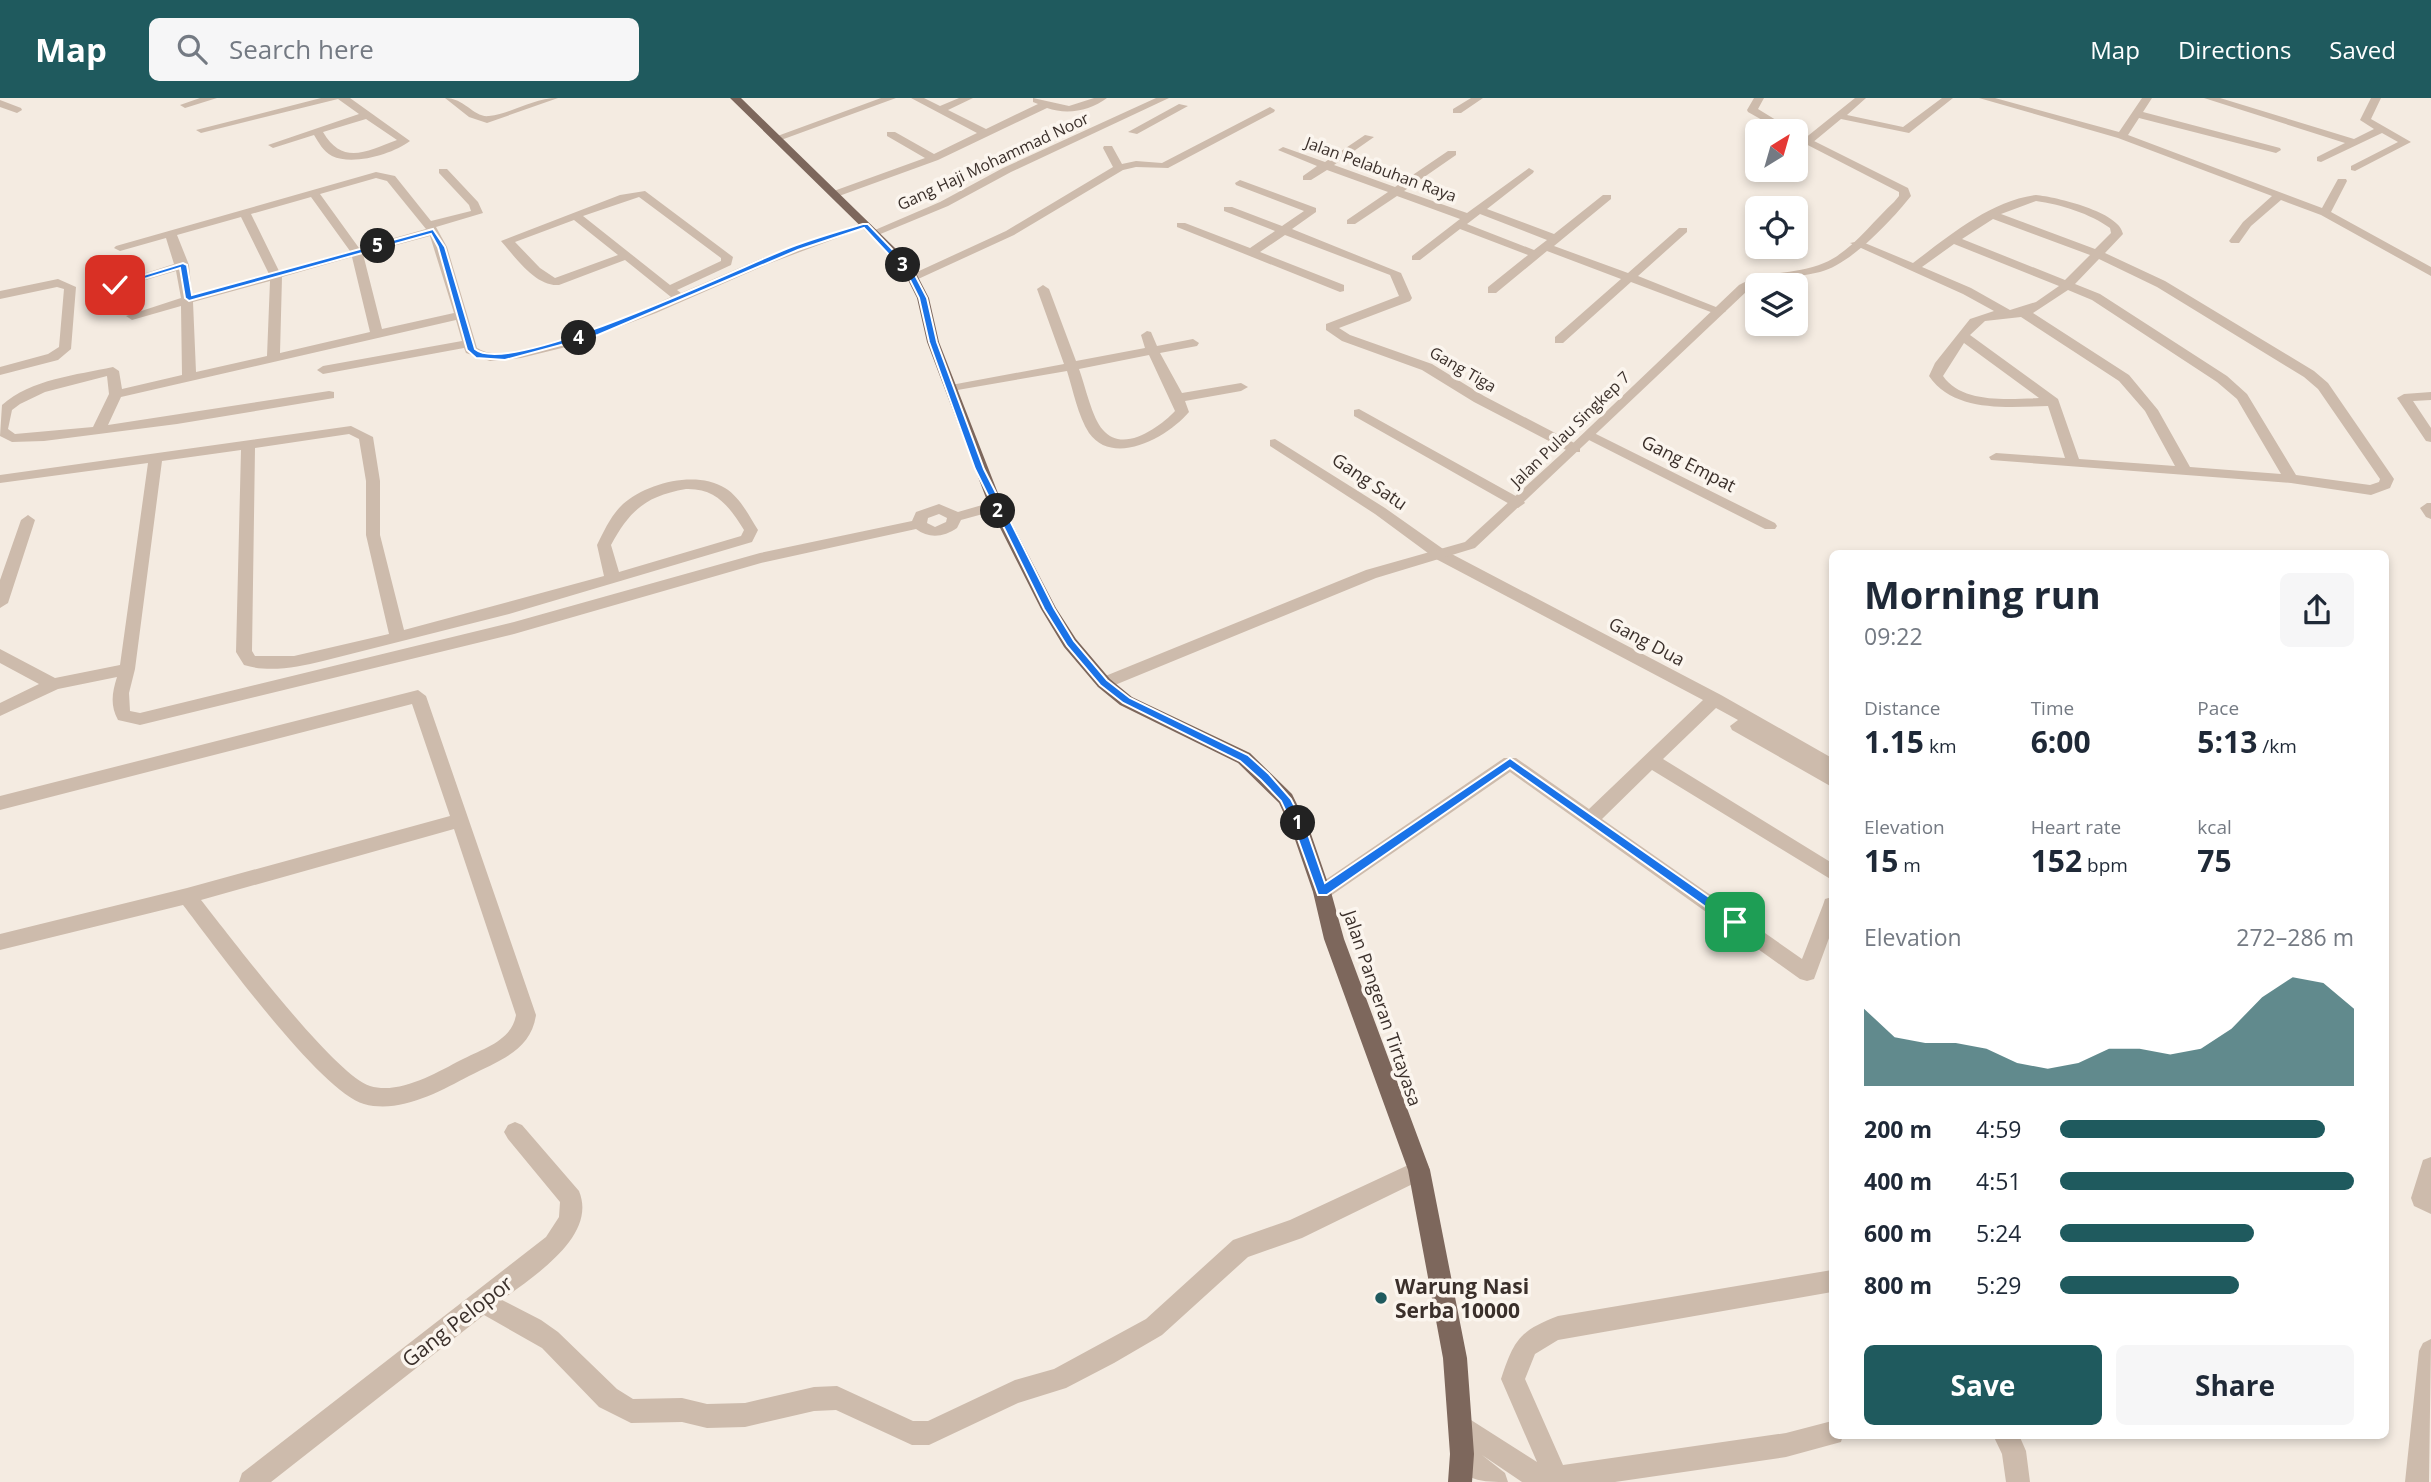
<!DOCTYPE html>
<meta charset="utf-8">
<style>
body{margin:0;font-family:"Open Sans",sans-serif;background:#f6f6f7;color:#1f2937;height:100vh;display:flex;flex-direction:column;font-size:26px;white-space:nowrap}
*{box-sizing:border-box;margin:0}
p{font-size:23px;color:#747a83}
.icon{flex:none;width:38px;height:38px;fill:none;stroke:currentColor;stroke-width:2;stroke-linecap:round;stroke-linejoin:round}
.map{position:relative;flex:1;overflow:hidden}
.sheet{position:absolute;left:1829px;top:452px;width:560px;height:889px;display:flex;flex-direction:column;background:#fff;border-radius:10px;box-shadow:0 4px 10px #0003}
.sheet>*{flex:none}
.needle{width:46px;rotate:37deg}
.buttons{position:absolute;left:1745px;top:21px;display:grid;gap:14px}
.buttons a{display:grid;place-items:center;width:63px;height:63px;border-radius:10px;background:#fff;box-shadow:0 4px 10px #0003;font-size:35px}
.pin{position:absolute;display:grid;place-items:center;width:60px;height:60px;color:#fff;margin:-30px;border-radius:14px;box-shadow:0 4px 10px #0006}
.km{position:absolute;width:35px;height:35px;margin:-18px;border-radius:50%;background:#222;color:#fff;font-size:19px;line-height:35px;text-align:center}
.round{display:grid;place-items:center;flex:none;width:74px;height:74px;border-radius:10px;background:#f6f6f7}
.summary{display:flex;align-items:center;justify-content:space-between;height:119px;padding:0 35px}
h1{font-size:38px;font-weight:700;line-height:52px}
.stats{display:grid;grid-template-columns:repeat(3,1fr);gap:10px;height:119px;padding:7px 35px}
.stats div{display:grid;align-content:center}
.stats b{font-size:30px;font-weight:700}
.stats small{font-size:19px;font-weight:400}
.stats p{font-size:19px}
.chart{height:196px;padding:14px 35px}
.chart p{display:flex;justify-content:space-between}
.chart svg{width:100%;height:126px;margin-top:7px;fill:#1f5a5e;opacity:.7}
.cta{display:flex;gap:14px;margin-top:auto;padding:14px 35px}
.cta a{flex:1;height:80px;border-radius:10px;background:#1f5a5e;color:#fff;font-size:28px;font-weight:700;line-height:80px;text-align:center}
.cta a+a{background:#f6f6f7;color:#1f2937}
ul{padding:0 35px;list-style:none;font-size:23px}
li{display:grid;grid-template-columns:112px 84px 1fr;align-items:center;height:52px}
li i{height:18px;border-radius:9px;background:#1f5a5e}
header{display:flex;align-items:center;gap:42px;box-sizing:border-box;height:98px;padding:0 35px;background:#1f5a5e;color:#fff}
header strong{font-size:33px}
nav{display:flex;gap:38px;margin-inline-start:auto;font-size:24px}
.search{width:490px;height:63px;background:#f6f6f7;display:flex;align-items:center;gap:18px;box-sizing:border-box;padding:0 24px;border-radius:10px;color:#747a83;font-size:26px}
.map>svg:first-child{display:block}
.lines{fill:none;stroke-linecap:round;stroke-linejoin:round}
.minor{fill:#cdbbac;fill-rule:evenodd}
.tertiary{fill:#cdbbac;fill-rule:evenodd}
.primary{fill:#7d675c;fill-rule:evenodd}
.route{fill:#1a73e8;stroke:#fff;stroke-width:2}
.poi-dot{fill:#1f5a5e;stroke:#fbf5ee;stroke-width:2.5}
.labels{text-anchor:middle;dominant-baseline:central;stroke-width:7;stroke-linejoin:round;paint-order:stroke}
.far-street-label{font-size:16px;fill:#3b302b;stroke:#fbf5ee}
.street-label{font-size:18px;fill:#3b302b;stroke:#fbf5ee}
.near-poi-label{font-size:21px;font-weight:bold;fill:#3b302b;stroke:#fbf5ee;text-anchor:start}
.near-street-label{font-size:21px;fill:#3b302b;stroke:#fbf5ee}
</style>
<header>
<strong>Map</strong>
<div class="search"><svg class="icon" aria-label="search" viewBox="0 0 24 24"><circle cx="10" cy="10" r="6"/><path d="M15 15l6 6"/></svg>Search here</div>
<nav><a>Map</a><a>Directions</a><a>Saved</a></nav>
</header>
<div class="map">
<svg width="2431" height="1384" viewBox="0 0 2431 1384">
<rect width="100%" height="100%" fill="#f4ebe1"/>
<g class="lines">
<path class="minor" d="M200 0H217L185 10 180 7Z
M321 0H350L410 43C393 56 353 68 332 58 323 53 319 45 314 37L273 50 268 47 359 16 338 1 201 35 196 32ZM366 21 397 42C367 53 343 68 323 34Z
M445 0C465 0 474 20 489 18 513 15 533 0 558 0L487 25 469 19Z
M881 0H896L781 42 772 40Z
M911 0H924L940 8 959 0H973L948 12 986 31 1038 6 1033 4V0L1069 8 1094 0H1107C1090 13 1067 17 1047 10L938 62 839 98H831V94L925 60 887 38V34H895L934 56 977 35Z
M1156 0H1169L1011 74 948 108 878 137 868 135 940 104 1003 70Z
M1471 0H1483L1461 15H1453V11Z
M1855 0H1866L1847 17 1903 29 1942 0H1953L1909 35 1841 21 1812 45H1804V41Z
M1979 0H1995L2119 34 2142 0H2152L2143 14 2280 50 2281 52 2276 55 2139 20 2128 37 2322 110 2338 81H2346L2347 83 2331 114 2431 169V178L2321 117 2281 102 2251 128 2239 145H2231L2229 143 2243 124 2272 98 2118 40Z
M2204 0H2220L2354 41 2374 31 2360 22 2371 0H2381L2371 21 2411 44 2355 73 2351 72V68L2398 44 2382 35 2321 64 2317 63V59L2345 45Z
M0 2 21 10 22 12 17 15 0 9Z
M1179 6 1188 8 1137 36 1128 34Z
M1270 9 1275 12 1274 14 1168 70 1136 69 1123 72 1014 137 916 182 906 179 1006 133 1113 69 1103 50 1104 48H1112L1122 66 1136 63 1162 65Z
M1365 37 1374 39 1334 67 1395 89 1448 53H1456V57L1404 93 1467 115 1529 70 1534 73 1533 75 1487 111 1554 136 1603 97H1611V101L1554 148 1628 175 1679 130H1687V134L1638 178 1726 213 1720 217 1716 216 1631 184 1563 245H1555V239L1621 181 1547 153 1496 195H1488V189L1528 157 1460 131 1420 162H1412V158L1460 121 1397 98 1355 126H1347V122L1388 94 1327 72 1311 82H1303V78L1317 68 1278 52 1283 49 1325 64ZM1480 116 1547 142 1534 152 1467 126Z
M439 71H447L478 104 483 115 436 129 447 149 477 250C481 252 487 255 492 255 534 260 631 217 671 199L625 162 559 187C536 189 515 159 501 143L620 97 645 93 733 159 731 167 677 192 681 195 760 161 862 125 872 127 768 166 656 215 566 249 521 260 490 263 466 255 464 250 323 276 317 272 323 268 462 243 456 222 121 299 108 327 329 293 334 294V300L177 326 44 343 12 344 0 338 2 307C31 281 77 277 113 269L119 273 122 291 182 277 181 208 132 222 126 218 181 200 176 173 115 191 109 187 174 166 166 140 120 153 114 150 116 148 376 74 395 78 431 123 471 113 469 107 439 75ZM376 80 387 83 426 131 359 150 320 96ZM311 99 350 153 279 173 251 116ZM639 99 721 160V163L670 187 583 118ZM241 119 269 176 192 197 189 167 177 137ZM574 122 618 157 555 180 540 170 515 144ZM430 138 454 215 382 231 363 156ZM352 159 370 234 280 255 282 179ZM270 183 267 258 196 274 193 204ZM107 278 109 296 93 329 15 336 8 331 12 312 20 306 45 294Z
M1240 82 1316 110V114L1292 131 1401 175 1412 200 1410 203 1339 230 1350 237 1432 266 1484 298 1580 348V354H1570L1474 304 1422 272 1342 243 1326 232V226L1399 198 1390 177 1285 137 1260 154 1344 187V193L1340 194 1177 129V125H1185L1250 150 1275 133 1224 113V109H1232L1282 128 1304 113 1236 87 1235 85Z
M2036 97C2056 99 2120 114 2123 136L2105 155 2165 183 2314 273 2328 285 2394 381 2390 390 2371 397 2291 385 1991 362 1989 359 1996 355 2065 360 2048 308C2008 309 1954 315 1929 278L1935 265 1970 221 1994 213 1963 196 1850 145 1860 143 1913 165C1949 138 1990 103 2036 97ZM2036 103C2060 106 2091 116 2110 130L2111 135 2095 151 2001 116ZM1993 121 2090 157 2065 182 1962 141ZM1954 146 2059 188 2036 204 2010 212 1971 190 1922 169ZM2099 161 2157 189 2304 279 2318 291 2380 381 2379 384 2370 387 2296 377 2247 296 2227 278 2100 196 2075 186ZM2068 192 2092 202 2217 284 2237 301 2281 376 2190 369 2158 312 2129 277 2033 215ZM2021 219 2119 283 2145 313 2175 368 2079 361 2058 301 1970 237 1985 223ZM1964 245 2039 300C2009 301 1962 306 1943 278Z
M58 181 76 189 71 251 58 262 0 277V269L48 256 59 249 64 191 57 189 0 201V193Z
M1043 187 1049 191 1076 263 1145 250 1141 237 1147 233 1151 234 1157 248 1193 241 1199 245 1197 248 1160 255 1182 295 1241 285 1248 289 1241 293 1185 303 1189 314C1169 338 1114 370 1089 335 1078 318 1073 292 1067 273L946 294V288L951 287 1064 266 1037 191ZM1149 257 1175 313C1160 329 1123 356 1103 332 1092 320 1085 287 1079 271Z
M2431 294V302L2413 303 2431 330V344L2426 343 2397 300 2404 296Z
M1359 311 1523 402 1525 405 1518 410 1513 408 1354 318V312Z
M351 328 373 339 380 383V437L404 532 604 478 597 447C604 433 611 417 623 406 647 385 696 372 725 390 740 399 749 418 758 432L752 444 509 516 323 563C297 569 270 575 244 567L236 554 241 352 162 363 135 571 129 595 130 613 140 615 514 524 760 455 912 423 916 414 939 406 958 414 996 403 1003 408 1001 411 961 422 957 430C944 439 929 441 916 431L761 465 514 536 140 627 118 622C110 607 112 595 117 579L58 591 0 618V605L39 586 0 565V551L55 580 120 567 148 365 0 385V377ZM349 336 359 341 366 383V437L389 536 294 558H255L252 553 255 350ZM686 391C716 390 729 408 744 432L741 438 619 474 611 447C630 412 646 398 686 391ZM939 416 947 420 946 424 935 429 927 425 928 420Z
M1590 333 1775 425 1777 428 1775 431H1765L1585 340 1583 337Z
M1275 341 1385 410 1446 453 1721 597 1832 660V689L1732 632 1730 628 1738 622 1716 610 1663 661 1832 765V782L1652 672 1602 721 1802 861 1823 807 1825 801 1832 799V832L1814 881 1807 883 1800 881 1510 674 1329 799 1322 802 1315 799 1313 794 1315 789 1504 660H1516L1589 711 1703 602 1436 461 1375 416 1270 348V342Z
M2427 405H2431V421L2426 419 2420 410Z
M28 417 35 422 8 505 0 510V482L21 422Z
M418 592 426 598 536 917C531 953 498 963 469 978 439 994 399 1016 364 1006 320 994 215 848 183 807L0 852V836L187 790 450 718 412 606 0 712V698ZM454 731 516 917C512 943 482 951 461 962 436 975 399 997 370 988 334 977 229 837 201 802Z
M515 1024 522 1027 579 1093C598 1139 532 1179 502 1202L541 1222 558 1234 617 1291 633 1301 682 1300 707 1306 745 1305 814 1289 837 1288 913 1323H928L1015 1282 1054 1271 1146 1221 1233 1142 1290 1122 1419 1062 1427 1065 1430 1072 1427 1079 1302 1140 1248 1159 1162 1237 1114 1265 1066 1290 1018 1305 929 1347H912L836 1312 814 1313 745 1329 707 1330 682 1324 631 1325 599 1309 542 1250 484 1217 271 1384H239L242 1375 546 1139 559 1119 560 1104 508 1041 504 1034 508 1027Z
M2431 1059V1116L2414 1108 2411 1100 2423 1062Z
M1832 1172V1194L1558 1242 1535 1256 1525 1281 1563 1367 1786 1335 1832 1323V1337H1843L1841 1344 1786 1359 1615 1384H1522L1482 1357 1505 1375 1508 1384C1483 1384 1461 1384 1450 1356L1453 1347 1465 1345 1451 1336 1448 1327 1451 1318 1460 1315 1537 1364 1501 1281C1514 1242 1519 1233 1558 1218Z
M2431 1241 2429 1384H2405L2419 1253 2423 1245Z
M1993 1337H2019L2026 1353 2030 1384H2006L2002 1356Z"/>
<path class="tertiary" d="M1754 0H1764L1758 11 1794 33H1782L1748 14 1747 12Z
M1796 34 1908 90 1911 98C1891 123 1851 166 1820 174 1795 180 1770 179 1747 193L1475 450 1376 480 1110 589H1098L1096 585 1098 581 1366 472 1465 444 1570 348 1739 187C1766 172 1796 177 1824 165 1851 154 1873 123 1894 104L1899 98V94L1796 41Z"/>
<path class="primary" d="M730 0H741L896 151 916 175 929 200 939 244 1003 408 1056 510 1076 541 1110 581 1132 599 1250 655 1292 696 1310 733 1331 794 1344 841 1430 1072 1467 1260 1474 1356 1472 1384H1448L1450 1356 1443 1260 1408 1072 1324 841 1313 794 1292 733 1279 705 1238 665 1120 607 1098 589 1064 549 1041 511 989 408 927 244 917 200 905 176 888 155Z"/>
</g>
<path class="route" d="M863 126H868L913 173 927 200 937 244 984 371 1054 510 1074 543 1107 582 1130 600 1248 657 1269 676 1291 701 1307 733 1325 785 1510 660 1739 820V827H1731L1510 670 1327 797H1318L1295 733 1281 703 1261 682 1240 663 1123 605 1100 587 1067 548 1044 511 975 371 929 244 919 200 907 176 864 130 798 152 598 237 505 262 476 260 467 252 438 149 431 136 189 203 185 200 180 170 115 190 111 187 183 165 187 167 192 197 433 131 445 149 475 251C510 281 744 167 791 149 815 140 839 133 863 126Z"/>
<circle class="poi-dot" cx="1381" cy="1200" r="7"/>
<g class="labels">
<g class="far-street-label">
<text transform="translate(993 63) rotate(-25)">Gang Haji Mohammad Noor</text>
<text transform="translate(1381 71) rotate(20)">Jalan Pelabuhan Raya</text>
<text transform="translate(1463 271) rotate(30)">Gang Tiga</text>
<text transform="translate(1570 331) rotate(-44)">Jalan Pulau Singkep 7</text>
</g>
<g class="street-label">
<text transform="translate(1689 365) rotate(27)">Gang Empat</text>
<text transform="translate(1370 383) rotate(34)">Gang Satu</text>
<text transform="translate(1647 543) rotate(28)">Gang Dua</text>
<text transform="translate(1383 910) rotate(71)">Jalan Pangeran Tirtayasa</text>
</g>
<g class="near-poi-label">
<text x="1395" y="1188">Warung Nasi<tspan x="1395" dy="24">Serba 10000</tspan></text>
</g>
<g class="near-street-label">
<text transform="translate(457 1223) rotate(-38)">Gang Pelopor</text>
</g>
</g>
</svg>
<div class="buttons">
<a><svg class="needle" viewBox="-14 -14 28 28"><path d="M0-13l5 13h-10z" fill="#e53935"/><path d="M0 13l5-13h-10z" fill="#747a83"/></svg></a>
<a><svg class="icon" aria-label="locate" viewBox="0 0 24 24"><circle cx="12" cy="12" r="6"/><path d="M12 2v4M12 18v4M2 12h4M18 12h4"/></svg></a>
<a><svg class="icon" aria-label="layers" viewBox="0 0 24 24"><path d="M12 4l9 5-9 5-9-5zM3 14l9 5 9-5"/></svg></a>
</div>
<div class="pin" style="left:1735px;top:824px;background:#1e9e55"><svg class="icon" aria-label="arrive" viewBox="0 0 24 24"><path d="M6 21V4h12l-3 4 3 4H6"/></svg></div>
<div class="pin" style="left:115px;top:187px;background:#d93025"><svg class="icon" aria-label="check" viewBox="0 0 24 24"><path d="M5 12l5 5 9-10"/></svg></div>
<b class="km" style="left:1298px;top:725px">1</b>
<b class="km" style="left:998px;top:413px">2</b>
<b class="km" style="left:903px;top:167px">3</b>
<b class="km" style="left:579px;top:240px">4</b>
<b class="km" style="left:378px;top:148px">5</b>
<section class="sheet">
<div class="summary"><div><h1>Morning run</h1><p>09:22</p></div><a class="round"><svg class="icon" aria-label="share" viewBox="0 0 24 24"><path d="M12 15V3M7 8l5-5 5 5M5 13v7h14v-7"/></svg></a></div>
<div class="stats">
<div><p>Distance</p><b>1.15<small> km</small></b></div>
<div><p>Time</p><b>6:00</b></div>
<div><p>Pace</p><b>5:13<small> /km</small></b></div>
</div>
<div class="stats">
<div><p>Elevation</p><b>15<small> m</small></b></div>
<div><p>Heart rate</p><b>152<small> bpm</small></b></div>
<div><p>kcal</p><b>75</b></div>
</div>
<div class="chart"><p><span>Elevation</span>272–286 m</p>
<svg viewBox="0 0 160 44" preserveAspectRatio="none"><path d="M0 44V17L10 27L20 29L30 29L40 31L50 36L60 38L70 36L80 31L90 31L100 33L110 31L120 24L130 13L140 6L150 8L160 17V44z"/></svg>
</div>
<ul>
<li><b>200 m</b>4:59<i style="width:90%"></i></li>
<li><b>400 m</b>4:51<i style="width:100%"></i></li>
<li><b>600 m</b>5:24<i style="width:66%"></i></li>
<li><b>800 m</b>5:29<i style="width:61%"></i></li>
</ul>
<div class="cta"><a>Save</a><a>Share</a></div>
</section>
</div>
